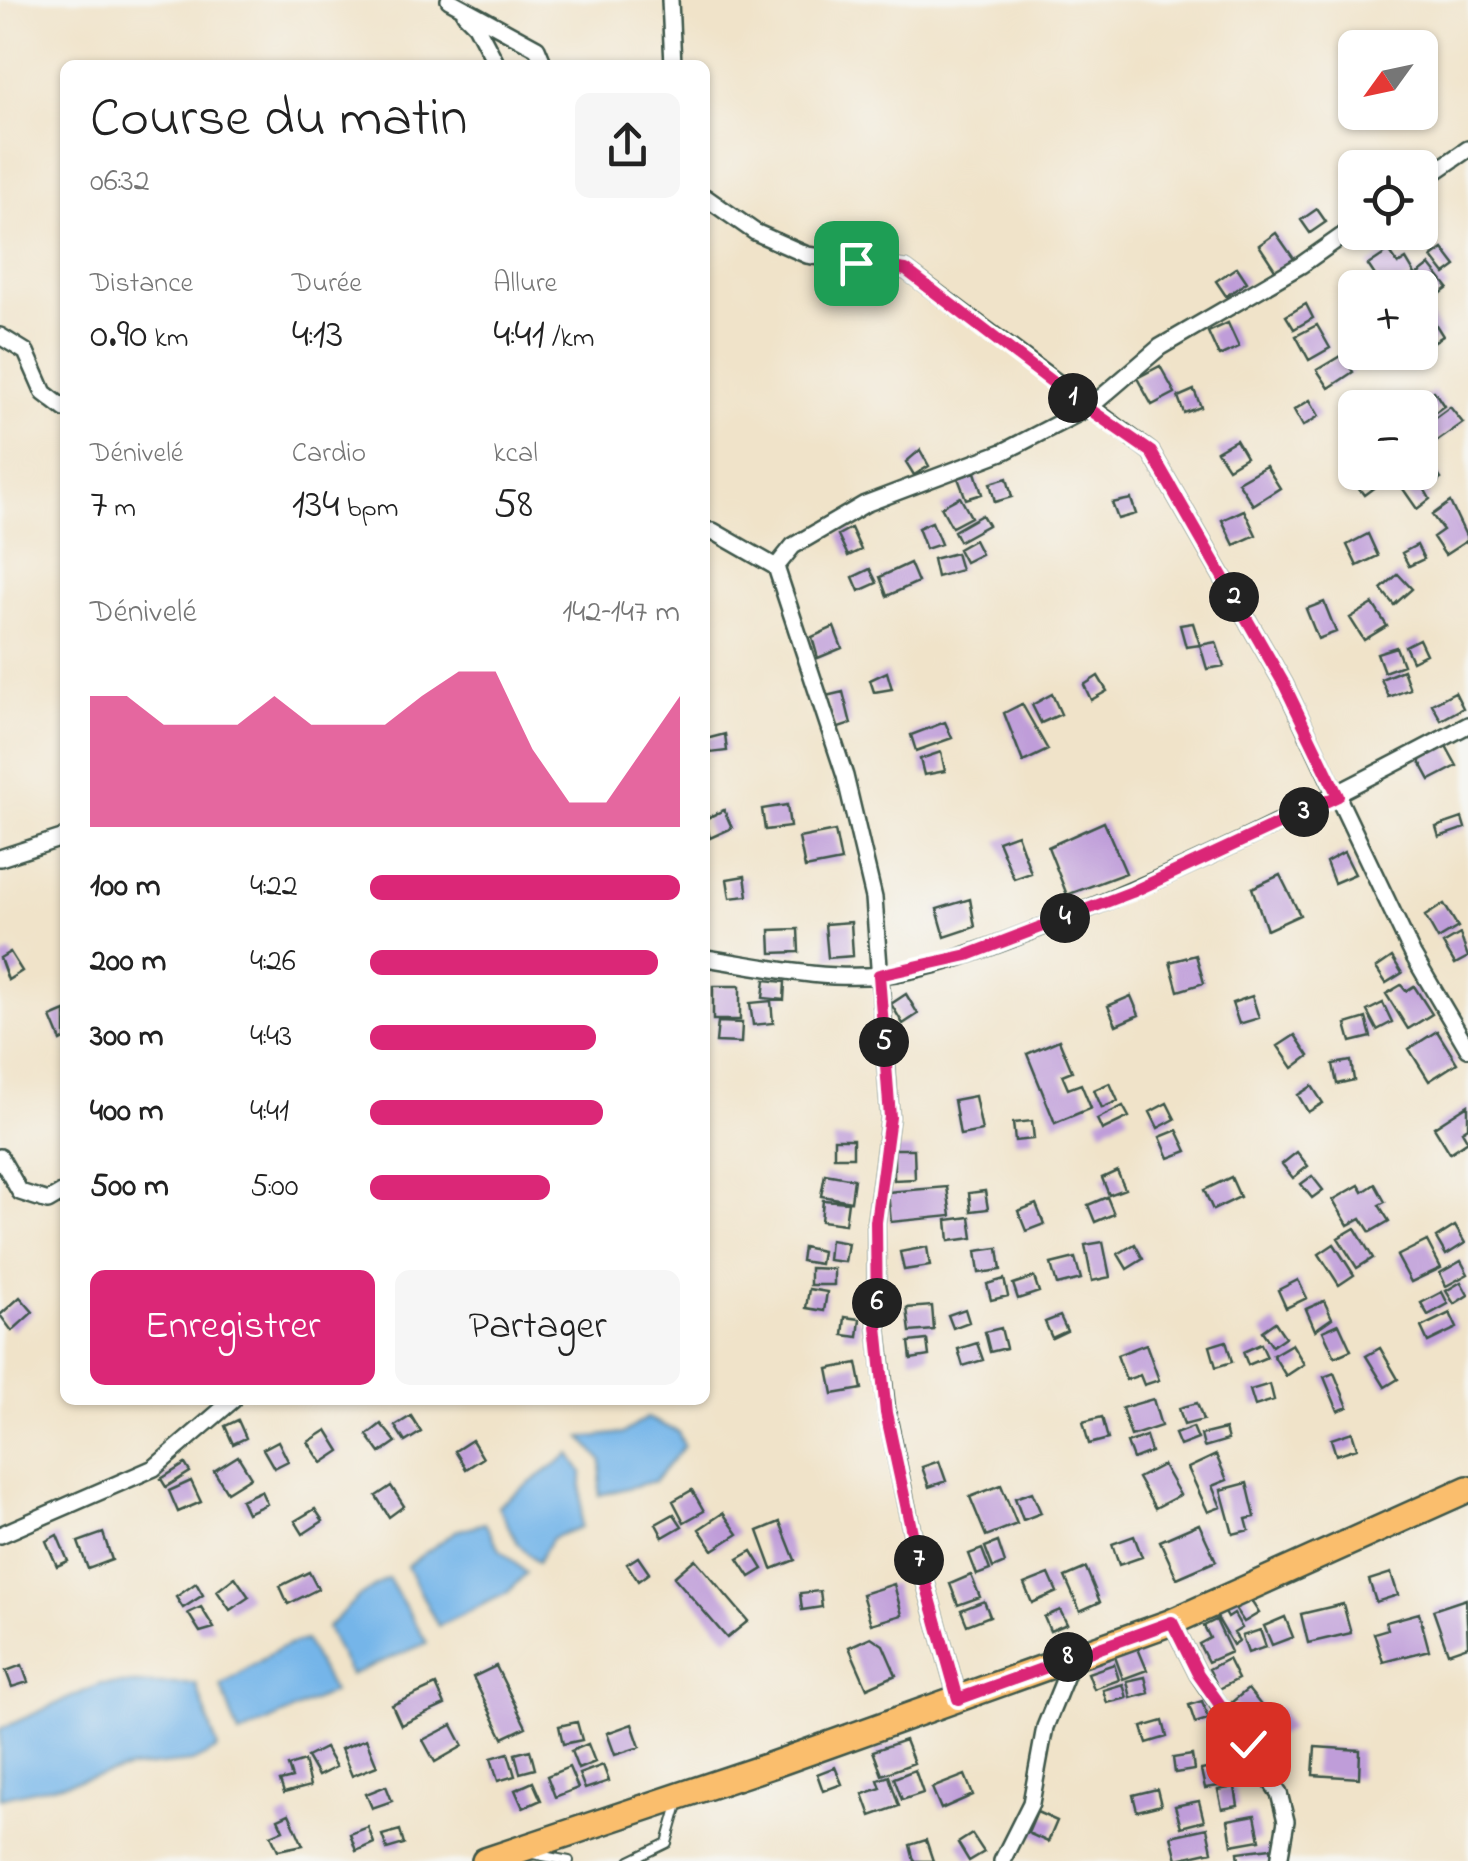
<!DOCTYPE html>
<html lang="fr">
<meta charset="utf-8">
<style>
body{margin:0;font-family:"Indie Flower",sans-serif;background:#f6f6f6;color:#222;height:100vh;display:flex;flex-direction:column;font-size:38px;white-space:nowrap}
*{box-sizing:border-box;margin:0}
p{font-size:32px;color:#767676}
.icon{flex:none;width:55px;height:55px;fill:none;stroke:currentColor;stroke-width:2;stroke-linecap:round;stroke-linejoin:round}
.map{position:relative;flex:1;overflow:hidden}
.panel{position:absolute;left:60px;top:60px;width:650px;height:1345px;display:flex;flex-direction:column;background:#fff;border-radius:15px;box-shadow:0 2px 8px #0004}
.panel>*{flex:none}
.needle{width:65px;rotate:237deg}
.fabs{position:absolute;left:1338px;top:30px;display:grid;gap:20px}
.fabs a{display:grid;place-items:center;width:100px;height:100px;border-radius:15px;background:#fff;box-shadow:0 2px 8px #0004;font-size:50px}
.pin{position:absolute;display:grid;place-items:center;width:85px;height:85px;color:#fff;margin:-42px;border-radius:20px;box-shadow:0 5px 15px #0006}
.km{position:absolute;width:50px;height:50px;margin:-25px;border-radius:50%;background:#222;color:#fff;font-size:28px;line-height:50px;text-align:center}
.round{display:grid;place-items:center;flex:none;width:105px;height:105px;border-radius:15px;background:#f6f6f6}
.summary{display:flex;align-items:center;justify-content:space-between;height:170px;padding:0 30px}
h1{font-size:55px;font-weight:600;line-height:75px}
.figures{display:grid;grid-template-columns:repeat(3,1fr);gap:15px;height:170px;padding:10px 30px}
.figures div{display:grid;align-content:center}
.figures b{font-size:42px;font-weight:600}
.figures small{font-size:28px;font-weight:400}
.figures p{font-size:28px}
.chart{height:280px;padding:20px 30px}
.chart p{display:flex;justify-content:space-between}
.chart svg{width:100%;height:180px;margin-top:10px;fill:#db2777;opacity:.7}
.action{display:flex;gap:20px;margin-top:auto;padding:20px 30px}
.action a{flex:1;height:115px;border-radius:15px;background:#db2777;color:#fff;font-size:40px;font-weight:600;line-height:115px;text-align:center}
.action a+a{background:#f6f6f6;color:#222}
ul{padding:0 30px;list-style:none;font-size:32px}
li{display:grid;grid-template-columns:160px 120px 1fr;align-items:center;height:75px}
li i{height:25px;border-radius:12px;background:#db2777}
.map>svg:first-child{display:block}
.water{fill:#74b5e9;stroke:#4a798e;stroke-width:2.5}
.building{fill:#bf9dd9}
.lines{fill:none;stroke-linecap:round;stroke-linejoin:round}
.service-casing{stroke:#3e564a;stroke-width:12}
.minor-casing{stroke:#3e564a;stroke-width:20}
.primary-casing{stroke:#3e564a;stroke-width:30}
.service{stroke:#fff;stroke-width:8}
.minor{stroke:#fff;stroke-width:15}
.primary{stroke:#fabe6d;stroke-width:25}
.route-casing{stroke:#fff;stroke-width:20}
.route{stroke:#db2777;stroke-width:12}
</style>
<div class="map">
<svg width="1468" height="1861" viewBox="0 0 1468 1861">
<rect width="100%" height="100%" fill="#f6f6f2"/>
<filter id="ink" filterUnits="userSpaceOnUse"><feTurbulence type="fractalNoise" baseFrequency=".01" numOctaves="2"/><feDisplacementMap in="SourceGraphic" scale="20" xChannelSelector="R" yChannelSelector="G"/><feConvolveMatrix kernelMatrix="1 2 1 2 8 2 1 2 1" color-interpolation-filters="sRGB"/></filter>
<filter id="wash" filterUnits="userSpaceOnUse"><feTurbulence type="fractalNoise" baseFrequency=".0048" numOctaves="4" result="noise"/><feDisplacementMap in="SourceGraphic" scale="40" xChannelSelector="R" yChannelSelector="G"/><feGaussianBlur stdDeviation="2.25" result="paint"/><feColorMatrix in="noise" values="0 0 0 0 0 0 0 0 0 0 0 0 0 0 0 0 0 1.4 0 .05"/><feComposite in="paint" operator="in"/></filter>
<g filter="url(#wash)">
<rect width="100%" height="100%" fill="#f0e3c9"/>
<path class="water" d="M647 1418 678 1432 684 1446 655 1481 599 1495 602 1461 582 1438 624 1433Z
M570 1454 582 1472 581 1527 552 1538 537 1563 518 1544 498 1506Z
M485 1523 501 1551 526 1573 507 1593 438 1626 407 1566 456 1531Z
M388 1578 427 1643 350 1675 327 1628 357 1598Z
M305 1640 333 1692 239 1735 221 1686 280 1648Z
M101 1684H196L218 1749 192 1762 132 1768 0 1798V1729Z"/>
<g id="blocks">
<path class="building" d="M1317 209 1326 222 1310 233 1301 220Z
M1276 233 1294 259 1276 271 1259 245Z
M1443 249 1456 266 1445 274 1432 257Z
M1389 251 1398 264 1406 259 1415 274 1394 288 1389 281 1382 286 1368 265Z
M1430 265 1448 288 1420 309V288H1400Z
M1237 267 1247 282 1226 296 1216 281Z
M1306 304 1313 318 1294 329 1286 316Z
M1431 317 1443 336 1430 344 1420 324Z
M1228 323 1239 347 1219 356 1208 332Z
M1317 325 1330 348 1309 360 1296 336Z
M1342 355 1353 372 1329 388 1317 370Z
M1160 366 1175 393 1152 405 1137 378Z
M1194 390 1201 407 1184 413 1178 397Z
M1434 391 1444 406 1423 421 1420 408 1413 405Z
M1310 400 1319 416 1303 426 1294 410Z
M1450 407 1463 423 1436 442 1424 426Z
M1236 440 1246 457 1228 468 1217 451Z
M920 450 929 466 914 475 906 462Z
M1425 456 1441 479 1425 490 1430 499 1417 509 1394 476 1420 472V459Z
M1266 466 1280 488 1253 505 1238 482Z
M975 472 982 494 966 499 958 478Z
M1361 472H1371L1379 484 1364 495 1352 479Z
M1007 478 1012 497 995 502 990 483Z
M960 497 971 517 952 527 941 507Z
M1131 499 1136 514 1118 519 1112 503Z
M1450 502 1468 540 1445 555 1433 537 1443 530 1432 515Z
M1244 510 1256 535 1234 545 1222 520Z
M982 515 988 525 959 541 954 531Z
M932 522 941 544 926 549 918 528Z
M851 528 861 550 848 556 838 535Z
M1368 534 1378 556 1357 566 1347 545Z
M974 540 981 554 965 562 958 549Z
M1417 545 1424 559 1409 566 1402 553Z
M956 553 961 570 937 577 933 559Z
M910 563 918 582 887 596 880 577Z
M870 569 877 583 859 591 853 577Z
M1398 574 1412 589 1394 605 1381 589Z
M1324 602 1336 632 1318 639 1306 609Z
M1373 604 1387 626 1364 640 1350 618Z
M1193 623 1200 645 1186 647 1180 625Z
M834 627 842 648 818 658 812 637Z
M1419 639 1426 654 1412 661 1405 646Z
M1216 642 1224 666 1207 669 1200 645Z
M1396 647 1403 665 1384 672 1377 653Z
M1403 670 1410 689 1389 697 1381 679Z
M887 672 892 689 874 692 870 680Z
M1098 676 1107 691 1091 700 1084 685Z
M843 692 851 724 836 729 826 696Z
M1455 692 1463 708 1441 720 1432 704Z
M1052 694 1061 714 1041 723 1032 705Z
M1022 704 1048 750 1023 762 1004 713Z
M945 722 952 738 916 751 911 735Z
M725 734 727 751 710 753 706 739Z
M1445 744 1457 766 1430 780 1418 758Z
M941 752 945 771 924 775 920 759Z
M787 805 790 827 765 830 762 809Z
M724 810 732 828 710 838 705 819Z
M1462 818 1465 828 1439 837 1436 827Z
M1104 822 1126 873 1067 895 1048 847Z
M835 831 841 861 805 868 799 838Z
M1017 834 1031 873 1014 879 998 841Z
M1344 852 1355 874 1334 883 1326 862Z
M1280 875 1300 915 1267 930 1252 888Z
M745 876 748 896 730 898 727 879Z
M970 899 975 927 945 937 937 909Z
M1444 904 1458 927 1438 939 1425 916Z
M851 922 853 956 828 958 825 924Z
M798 929 799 952 771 953 770 930Z
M1460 934 1468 957 1455 964 1443 944Z
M10 952 22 971 8 980 0 958Z
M1196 955 1204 983 1178 991 1170 962Z
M1392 957 1402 973 1386 983 1376 968Z
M765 980 785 982 784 1000 763 998Z
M1401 985 1406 991 1414 986 1432 1014 1408 1029 1386 994Z
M713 986H740V1020H713Z
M906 994 918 1014 903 1024 891 1004Z
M1131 996 1139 1015 1116 1025 1108 1006Z
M1252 996 1259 1018 1239 1024 1232 1003Z
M771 1001 773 1023 753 1025 750 1003Z
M1383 1003 1392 1022 1377 1030 1367 1011Z
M65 1011V1039L61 1041 51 1017Z
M1366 1018 1371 1037 1351 1042 1346 1024Z
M718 1022 742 1023 741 1043 716 1042Z
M1437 1031 1457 1063 1429 1081 1409 1049Z
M1295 1035 1309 1056 1293 1068 1278 1046Z
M1059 1040 1072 1071 1062 1075 1068 1089 1081 1084 1091 1108 1055 1123 1027 1054Z
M1351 1061 1354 1080 1337 1084 1333 1064Z
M1110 1083 1118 1101 1102 1108 1094 1090Z
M1312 1086 1323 1103 1308 1112 1298 1095Z
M975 1096 982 1131 960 1135 954 1100Z
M1167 1103 1175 1119 1158 1128 1150 1112Z
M1468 1105V1127L1462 1131 1468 1141 1450 1153 1434 1127Z
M1123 1106 1129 1117 1102 1130 1097 1119Z
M1032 1121 1034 1139 1015 1141 1013 1123Z
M1177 1130 1187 1151 1169 1158 1160 1137Z
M834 1139H853V1157H834Z
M894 1149H914L915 1179 894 1180Z
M1297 1152 1308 1166 1293 1178 1282 1164Z
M1117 1171 1125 1189 1109 1195 1102 1178Z
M825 1174 854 1179 851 1201 821 1196Z
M1312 1176 1323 1190 1312 1198 1301 1184Z
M1231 1177 1240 1197 1213 1210 1204 1190Z
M1375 1184 1385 1202 1379 1205 1389 1221 1370 1232 1361 1218 1348 1225 1333 1200 1359 1185 1363 1192Z
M947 1187 951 1216 891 1222 888 1192Z
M985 1191 988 1209 971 1211 969 1193Z
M1107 1197 1114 1214 1095 1222 1088 1205Z
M823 1200 848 1202 845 1224 821 1221Z
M1036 1204 1044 1224 1026 1231 1018 1211Z
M970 1217 973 1238 949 1241 947 1220Z
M1455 1226 1465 1243 1446 1255 1436 1238Z
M1355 1228 1373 1258 1357 1268 1338 1238Z
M830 1240 848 1243 845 1262 828 1260Z
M1427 1241 1441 1268 1411 1282 1397 1256Z
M1103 1242 1110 1277 1092 1281 1085 1245Z
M1135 1244 1143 1259 1127 1269 1118 1254Z
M1334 1244 1354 1275 1339 1285 1319 1254Z
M803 1247 822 1251 820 1264 801 1261Z
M927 1247 930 1266 904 1270 900 1252Z
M998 1248 1001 1270 979 1273 976 1251Z
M1075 1258 1081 1279 1057 1285 1051 1264Z
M1461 1261 1468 1274 1446 1286 1440 1273Z
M810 1268 834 1269V1285H810Z
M1034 1277 1039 1292 1018 1299 1013 1284Z
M1004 1279 1008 1296 991 1300 987 1284Z
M1298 1280 1307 1298 1286 1308 1278 1290Z
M1461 1282 1468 1295 1454 1304 1446 1291Z
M809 1289 827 1292 824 1311 806 1308Z
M1442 1292 1448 1304 1428 1315 1421 1303Z
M20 1297 33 1312 12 1331 0 1315Z
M1324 1301 1332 1318 1315 1330 1306 1309Z
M932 1306 934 1330 910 1332 907 1308Z
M965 1309 969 1322 953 1328 948 1315Z
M1450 1313 1457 1328 1428 1342 1421 1327Z
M1060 1316 1067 1331 1052 1338 1045 1322Z
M845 1317 860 1319 858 1337 843 1335Z
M1275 1322 1285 1337 1272 1346 1262 1331Z
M1339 1324 1351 1350 1335 1357 1323 1331Z
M1001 1328 1006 1348 990 1352 985 1332Z
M927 1340 929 1356 911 1359 909 1342Z
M1226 1341 1232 1362 1216 1367 1210 1346Z
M977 1343 983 1360 963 1366 958 1349Z
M1146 1344 1159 1380 1144 1385 1140 1375 1126 1380 1117 1355Z
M1261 1344 1267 1357 1248 1365 1243 1352Z
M1292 1344 1304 1364 1286 1376 1273 1355Z
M1380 1348 1398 1379 1385 1387 1366 1356Z
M857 1363 862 1389 833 1394 828 1369Z
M1334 1373 1348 1407 1338 1411 1324 1377Z
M1270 1384 1274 1400 1255 1406 1250 1390Z
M1153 1399 1161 1426 1131 1436 1122 1408Z
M1197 1403 1203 1420 1184 1425 1179 1408Z
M411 1416 421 1432 405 1442 395 1426Z
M1102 1417 1108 1439 1089 1444 1083 1422Z
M238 1420 246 1438 233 1444 225 1426Z
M381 1424 396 1442 380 1453 367 1435Z
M1193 1427 1198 1439 1180 1446 1175 1434Z
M1225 1429 1228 1440 1204 1447 1201 1435Z
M327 1430 340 1451 322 1463 308 1442Z
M1352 1432 1357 1448 1336 1455 1331 1439Z
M1146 1436 1151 1452 1133 1459 1127 1443Z
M472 1440 483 1458 466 1469 455 1451Z
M278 1441 288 1461 274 1468 263 1449Z
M1216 1455 1227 1480 1212 1486 1221 1507 1208 1512 1188 1468Z
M238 1456 251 1477 227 1492 214 1471Z
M939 1461 946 1481 929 1487 922 1467Z
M185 1464 190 1472 166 1487 161 1479Z
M1163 1465 1180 1495 1155 1508 1138 1478Z
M191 1481 201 1502 178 1512 169 1491Z
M1247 1483 1255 1517 1246 1519 1249 1530 1233 1534 1221 1490Z
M1001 1485 1017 1524 986 1536 970 1497Z
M391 1486 404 1506 389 1517 376 1496Z
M692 1490 704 1511 684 1522 673 1501Z
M261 1491 267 1504 247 1513 241 1500Z
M1032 1492 1041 1513 1023 1520 1015 1498Z
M315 1509 323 1521 303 1534 295 1521Z
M723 1513 738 1534 713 1550 699 1529Z
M674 1514 682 1526 663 1537 656 1524Z
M780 1522 795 1560 772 1569 758 1531Z
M1199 1524 1216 1561 1177 1578 1160 1541Z
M103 1533 112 1560 88 1569 78 1542Z
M57 1535 68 1561 57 1566 46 1541Z
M1134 1536 1142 1557 1119 1565 1112 1544Z
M998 1542 1005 1563 993 1568 985 1547Z
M982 1549 990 1570 977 1575 969 1554Z
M752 1551 763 1569 750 1577 738 1559Z
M638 1557 649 1573 638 1581 627 1564Z
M695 1559 748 1621 727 1638 674 1577Z
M1086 1568 1100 1602 1080 1611 1065 1577Z
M309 1572 318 1589 288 1604 280 1586Z
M1391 1573 1398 1595 1376 1602 1369 1580Z
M1049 1574 1057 1592 1032 1603 1024 1584Z
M971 1575 980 1597 958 1605 950 1584Z
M235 1577 249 1597 230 1610 217 1591Z
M196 1583 203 1595 183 1608 176 1597Z
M894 1584 902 1615 871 1624 862 1594Z
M1242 1587 1259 1613 1244 1622 1227 1597Z
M820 1591 822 1607 802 1610 800 1593Z
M1466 1599 1468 1646 1448 1653 1433 1610Z
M984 1601 990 1616 967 1625 961 1610Z
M1219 1602 1228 1618 1234 1614 1242 1628 1234 1633 1239 1641 1233 1645 1211 1607Z
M1343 1604 1351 1633 1308 1643 1301 1614Z
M201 1607 214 1628 200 1632 188 1613Z
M1060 1610 1067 1624 1050 1631 1044 1617Z
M1419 1613 1429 1650 1383 1662 1374 1633 1388 1629 1386 1622Z
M1285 1617 1293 1637 1272 1645 1264 1626Z
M1216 1620 1231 1652 1208 1662 1199 1644 1210 1638 1204 1626Z
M1260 1630 1266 1647 1248 1653 1242 1636Z
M871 1637 883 1645 896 1675 867 1688 849 1647Z
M1137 1646 1147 1670 1123 1679 1114 1654Z
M1228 1659 1238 1679 1219 1689 1209 1669Z
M1114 1664 1119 1680 1094 1689 1088 1673Z
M22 1665 28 1682 12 1687 6 1671Z
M496 1666 526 1727 503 1738 473 1677Z
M1145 1677 1149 1693 1131 1698 1127 1681Z
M1123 1684 1127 1698 1107 1703 1103 1690Z
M436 1685 445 1705 401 1725 392 1705Z
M1248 1689 1264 1709 1248 1722 1232 1702Z
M1202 1701 1208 1719 1195 1723 1189 1705Z
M1280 1707 1291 1729 1271 1739 1260 1716Z
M1163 1721 1167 1737 1147 1743 1142 1727Z
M577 1722 582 1740 563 1744 559 1726Z
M632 1724 640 1747 615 1755 607 1733Z
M452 1725 463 1746 435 1762 423 1740Z
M366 1739 377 1766 352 1776 341 1749Z
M905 1740 914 1763 882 1775 873 1751Z
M588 1744 595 1762 578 1769 571 1751Z
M1315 1747 1360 1750 1359 1778 1313 1775Z
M325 1748 336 1767 318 1776 307 1757Z
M530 1750 535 1769 520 1773 515 1754Z
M508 1753 515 1776 498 1781 491 1758Z
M1192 1755 1194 1770 1175 1773 1173 1758Z
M304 1761 310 1786 284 1793 280 1781 292 1778 288 1766Z
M603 1765 609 1781 585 1789 579 1774Z
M1223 1766 1226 1785 1205 1788 1201 1770Z
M569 1767 578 1788 555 1797 547 1776Z
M835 1767 842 1784 823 1791 817 1774Z
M915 1770 923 1793 902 1800 894 1778Z
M965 1775 973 1795 941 1809 932 1788Z
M889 1776 899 1806 871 1816 863 1794 881 1788 878 1780Z
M533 1782 541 1800 523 1808 515 1790Z
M386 1786 392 1801 372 1808 366 1794Z
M1235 1787 1238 1806 1222 1809 1218 1790Z
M1157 1789 1161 1805 1137 1811 1133 1795Z
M1199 1801 1204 1821 1181 1827 1175 1806Z
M1037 1812 1057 1821 1048 1842 1028 1833Z
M289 1814 303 1845 278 1850 271 1835 283 1830 278 1819Z
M1255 1815 1260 1840 1232 1845 1228 1820Z
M368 1827 374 1843 356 1851 350 1834Z
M1207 1828 1212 1851 1177 1859 1171 1836Z
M400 1830 404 1844 387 1849 382 1835Z
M972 1834 984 1852 969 1861 958 1843Z
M926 1840 933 1861H914L910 1845Z
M1271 1848 1272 1861H1239L1238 1852Z"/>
</g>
</g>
<g filter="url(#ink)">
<use href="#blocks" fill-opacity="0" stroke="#3e564a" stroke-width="2.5"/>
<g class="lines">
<g class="service-casing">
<path id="service" d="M533 1854 569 1861
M630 1861 667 1843 679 1801"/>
</g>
<g class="minor-casing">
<path id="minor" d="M449 0 537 48 544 65
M670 0 673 65
M465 14 476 25 497 65
M1420 182 1468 149
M705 197 755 232 807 255 906 270 1151 452 1284 684 1413 955 1468 1049
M0 336 26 352 44 393 65 409
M705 532 713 531 776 567 793 546 865 504 1005 451 1090 407 1160 347 1301 265 1355 227
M776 567 845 776 874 898 890 1117 876 1222 877 1326 887 1413 913 1537 958 1699
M0 858 65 837
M705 958C761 966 823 981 880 975 940 969 999 943 1055 922 1198 866 1333 797 1468 725
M0 1157 20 1192 48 1201 65 1191
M0 1535 154 1468 233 1400
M1172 1622 1198 1674 1279 1793 1286 1821 1279 1861
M1002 1861 1031 1803 1045 1727 1073 1658"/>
</g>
<g class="primary-casing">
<path id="primary" d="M485 1861 772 1765 1172 1622 1468 1489"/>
</g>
<use href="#service" class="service"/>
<use href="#minor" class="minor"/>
<use href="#primary" class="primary"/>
</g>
</g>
<g class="lines" filter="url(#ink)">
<g class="route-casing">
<path id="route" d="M856 263 906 270 1069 395 1151 452 1284 684 1338 796 1132 892 968 955 879 975 890 1117 876 1222 877 1326 886 1413 913 1537 958 1699 1172 1622 1198 1674 1248 1744"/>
</g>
<use href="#route" class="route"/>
</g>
</svg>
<div class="fabs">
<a><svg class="needle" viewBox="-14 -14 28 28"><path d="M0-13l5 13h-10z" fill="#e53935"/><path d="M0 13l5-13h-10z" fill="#767676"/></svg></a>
<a><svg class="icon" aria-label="locate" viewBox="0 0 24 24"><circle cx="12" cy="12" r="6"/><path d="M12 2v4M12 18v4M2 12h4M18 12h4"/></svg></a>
<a>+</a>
<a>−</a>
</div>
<div class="pin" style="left:856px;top:263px;background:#1e9e55"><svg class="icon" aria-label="arrive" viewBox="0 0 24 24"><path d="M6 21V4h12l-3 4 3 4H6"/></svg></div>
<div class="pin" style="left:1248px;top:1744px;background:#d93025"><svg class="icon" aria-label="check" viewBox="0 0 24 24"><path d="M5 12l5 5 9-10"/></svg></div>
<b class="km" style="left:1073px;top:398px">1</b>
<b class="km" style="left:1234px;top:597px">2</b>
<b class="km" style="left:1304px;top:812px">3</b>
<b class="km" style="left:1065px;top:918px">4</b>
<b class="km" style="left:884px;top:1042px">5</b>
<b class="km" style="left:877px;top:1303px">6</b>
<b class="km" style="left:919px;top:1560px">7</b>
<b class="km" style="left:1068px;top:1657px">8</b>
<section class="panel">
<div class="summary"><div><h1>Course du matin</h1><p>06:32</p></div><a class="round"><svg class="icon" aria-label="share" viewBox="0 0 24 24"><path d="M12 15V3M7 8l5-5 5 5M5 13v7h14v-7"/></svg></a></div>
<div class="figures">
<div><p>Distance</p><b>0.90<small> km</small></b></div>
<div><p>Durée</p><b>4:13</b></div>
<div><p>Allure</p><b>4:41<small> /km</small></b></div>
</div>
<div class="figures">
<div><p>Dénivelé</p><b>7<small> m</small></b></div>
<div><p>Cardio</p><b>134<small> bpm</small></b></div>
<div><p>kcal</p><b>58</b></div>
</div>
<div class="chart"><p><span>Dénivelé</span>142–147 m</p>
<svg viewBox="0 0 160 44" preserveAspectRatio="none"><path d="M0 44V12L10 12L20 19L30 19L40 19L50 12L60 19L70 19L80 19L90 12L100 6L110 6L120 25L130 38L140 38L150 25L160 12V44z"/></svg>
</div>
<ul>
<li><b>100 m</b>4:22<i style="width:100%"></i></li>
<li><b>200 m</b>4:26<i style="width:93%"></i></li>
<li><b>300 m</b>4:43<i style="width:73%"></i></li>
<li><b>400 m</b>4:41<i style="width:75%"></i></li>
<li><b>500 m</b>5:00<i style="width:58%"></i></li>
</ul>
<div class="action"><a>Enregistrer</a><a>Partager</a></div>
</section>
</div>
